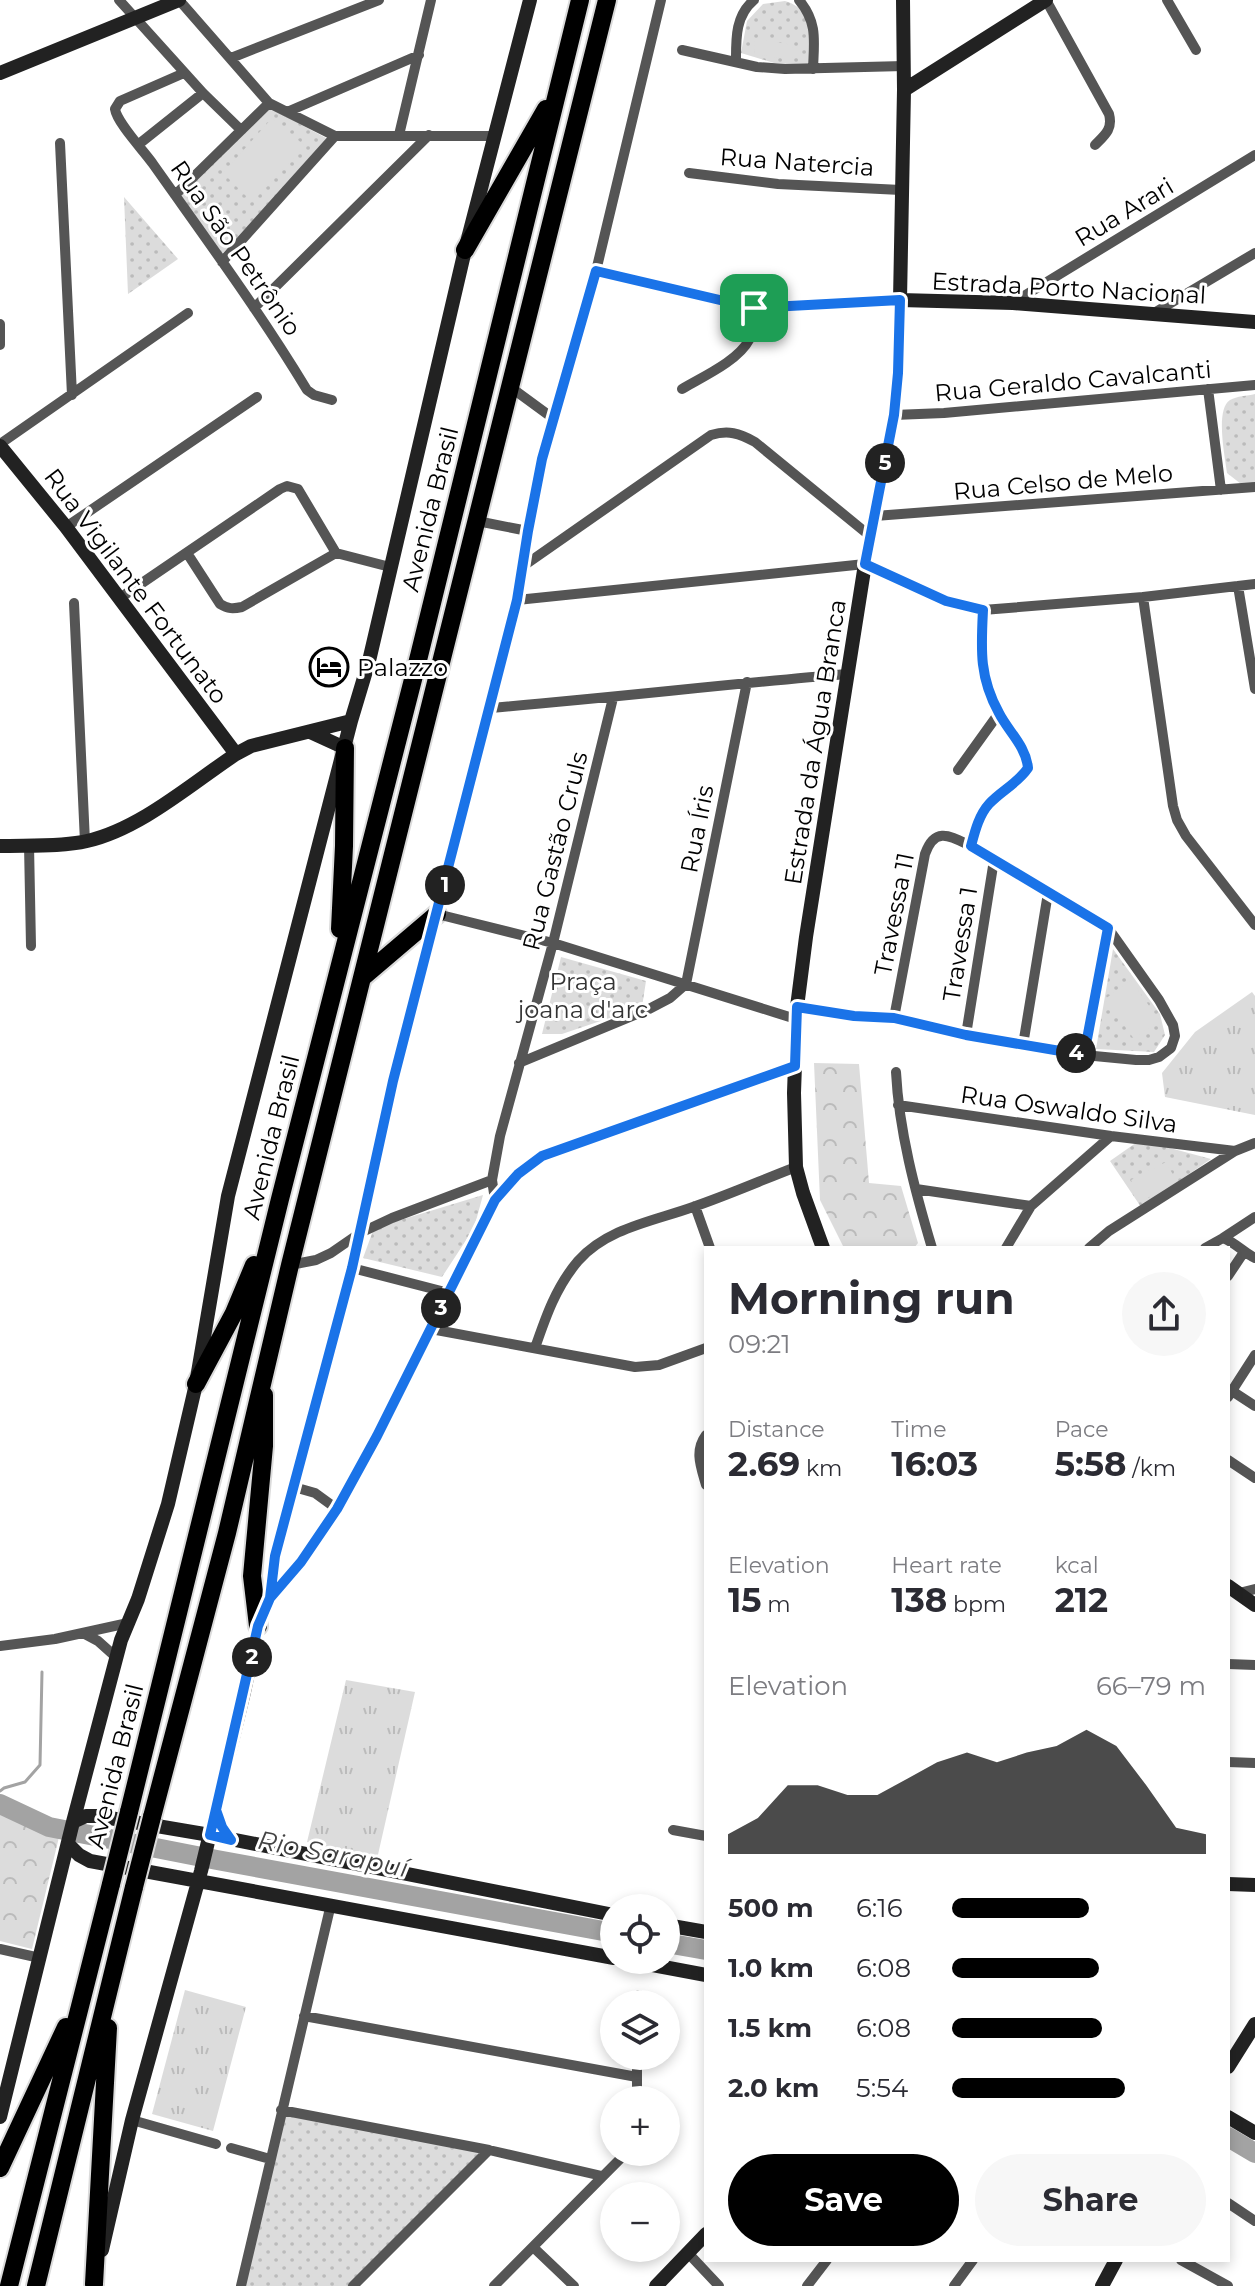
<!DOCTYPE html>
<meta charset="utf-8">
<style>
body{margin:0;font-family:Montserrat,sans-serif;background:#f7f7f7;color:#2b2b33;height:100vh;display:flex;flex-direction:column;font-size:30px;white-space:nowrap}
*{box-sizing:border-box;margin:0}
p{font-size:26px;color:#7c7c81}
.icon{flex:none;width:44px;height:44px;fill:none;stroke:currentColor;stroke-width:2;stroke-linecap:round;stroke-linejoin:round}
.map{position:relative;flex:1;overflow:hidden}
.side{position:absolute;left:704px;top:1246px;width:526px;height:1016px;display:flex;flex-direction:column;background:#fff;border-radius:0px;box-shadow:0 4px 12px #0003}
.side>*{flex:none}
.buttons{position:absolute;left:600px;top:1894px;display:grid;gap:16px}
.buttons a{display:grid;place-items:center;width:80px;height:80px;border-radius:50%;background:#fff;box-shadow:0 4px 12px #0003;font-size:40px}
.pin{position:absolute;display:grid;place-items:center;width:68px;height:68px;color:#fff;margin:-34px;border-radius:16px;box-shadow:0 4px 12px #0006}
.km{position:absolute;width:40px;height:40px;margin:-20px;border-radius:50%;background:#222;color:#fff;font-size:22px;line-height:40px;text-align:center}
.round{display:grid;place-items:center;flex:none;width:84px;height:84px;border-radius:42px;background:#f7f7f7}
.head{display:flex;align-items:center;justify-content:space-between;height:136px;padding:0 24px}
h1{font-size:44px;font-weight:700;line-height:60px}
.metrics{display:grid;grid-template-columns:repeat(3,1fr);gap:12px;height:136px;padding:8px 24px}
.metrics div{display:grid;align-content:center}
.metrics b{font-size:34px;font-weight:700}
.metrics small{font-size:22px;font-weight:400}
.metrics p{font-size:22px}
.chart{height:224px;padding:16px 24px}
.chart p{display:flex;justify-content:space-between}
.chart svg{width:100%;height:144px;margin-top:8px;fill:#000;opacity:.7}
.action{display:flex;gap:16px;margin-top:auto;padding:16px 24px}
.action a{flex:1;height:92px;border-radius:48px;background:#000;color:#fff;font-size:32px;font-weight:700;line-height:92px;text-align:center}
.action a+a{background:#f7f7f7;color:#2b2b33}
ul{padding:0 24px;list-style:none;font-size:26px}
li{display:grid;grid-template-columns:128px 96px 1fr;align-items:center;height:60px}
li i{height:20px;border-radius:10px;background:#000}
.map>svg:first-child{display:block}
.grass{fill:url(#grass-tufts)}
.forest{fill:url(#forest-crowns)}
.park{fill:url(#park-dots)}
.pitch{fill:#dcdcdc}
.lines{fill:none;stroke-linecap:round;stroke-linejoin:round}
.stream{stroke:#a3a3a3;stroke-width:3}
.river{stroke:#a3a3a3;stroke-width:20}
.highway-casing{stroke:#dbdbdb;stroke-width:22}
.street{stroke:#555;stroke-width:10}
.secondary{stroke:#222;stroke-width:14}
.highway{stroke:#000;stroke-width:18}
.highway-bridge-casing{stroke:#dbdbdb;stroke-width:22;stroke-linecap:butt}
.highway-bridge{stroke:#000;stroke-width:18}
.route-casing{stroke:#fff;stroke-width:16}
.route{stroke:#1a73e8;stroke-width:10}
.labels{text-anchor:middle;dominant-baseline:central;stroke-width:6;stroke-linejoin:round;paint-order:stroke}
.street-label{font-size:24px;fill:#000;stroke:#fff}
.poi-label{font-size:24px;fill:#000;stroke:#fff;text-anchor:start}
.park-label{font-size:24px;fill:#333;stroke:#fff}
.water-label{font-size:26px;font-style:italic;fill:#444;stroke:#fff}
</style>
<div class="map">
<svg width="1255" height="2286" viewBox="0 0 1255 2286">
<defs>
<pattern id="grass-tufts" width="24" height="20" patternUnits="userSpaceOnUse" patternTransform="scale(2)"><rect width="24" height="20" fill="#dcdcdc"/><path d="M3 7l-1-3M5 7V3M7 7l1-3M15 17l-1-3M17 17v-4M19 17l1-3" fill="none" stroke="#bbb"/></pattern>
<pattern id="forest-crowns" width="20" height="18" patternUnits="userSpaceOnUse" patternTransform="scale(2)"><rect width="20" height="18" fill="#dcdcdc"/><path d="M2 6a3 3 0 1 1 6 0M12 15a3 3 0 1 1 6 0" fill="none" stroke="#bbb"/></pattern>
<pattern id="park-dots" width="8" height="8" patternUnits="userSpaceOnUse" patternTransform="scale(2)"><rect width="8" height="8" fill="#dcdcdc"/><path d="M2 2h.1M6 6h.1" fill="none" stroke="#bbb" stroke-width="1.8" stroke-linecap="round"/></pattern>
</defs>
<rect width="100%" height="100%" fill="#fff"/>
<path class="grass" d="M1252 992 1255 996V1115L1165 1097 1162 1073 1195 1032Z
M346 1680 415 1692 377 1859 307 1842Z
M185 1990 246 2007 213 2131 152 2114Z"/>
<path class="forest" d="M814 1063 859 1064 869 1183 901 1186 918 1243 914 1248H844L820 1200Z
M0 1809 49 1832 60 1833 32 1949 0 1941Z"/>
<path class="park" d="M785 1C817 11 809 38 809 66L774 63 741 53 747 21 763 4Z
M268 107 328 139 222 254 178 196Z
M124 197 178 259 128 294Z
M1255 394V483L1241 484 1227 473C1225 457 1215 409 1230 400 1237 396 1247 396 1255 394Z
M1113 949 1160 1014 1165 1035 1154 1052 1096 1049Z
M561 957 646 981 642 1007 562 1034H542Z
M1140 1140 1211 1159 1141 1207 1110 1161Z
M483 1195 474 1228 442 1277 363 1258 374 1228Z
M281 2110 489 2150 352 2286H241Z"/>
<path class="pitch" d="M755 38 792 45 793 60 754 54Z
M272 118 305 146 252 202 223 173Z
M1131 980 1159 1020 1134 1039 1105 999Z
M1166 1162 1177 1182 1142 1201 1131 1180Z"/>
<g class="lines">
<path class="stream" d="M0 1791 4 1788 25 1782 40 1765 42 1672"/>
<path class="river" d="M0 1804 49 1827 217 1860 614 1933
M666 1943 706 1950
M1228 2137 1255 2153"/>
<g class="highway-casing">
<path id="highway" d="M465 250 546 109
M340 929 344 846 345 748
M363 977 437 914
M196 1384 234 1313 254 1265
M258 1626 252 1576 264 1446V1395
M129 1812 280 1199 419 656 580 0
M152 1817 227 1533 290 1265 607 0
M0 2168 66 2027
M94 2284 108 2028
M9 2286 111 1884
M36 2286 134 1887"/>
</g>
<path class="street" d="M119 0 203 93 241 130
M179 0 269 103 335 136H495
M799 0C818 23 814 41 813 69
M1046 0 1109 114C1113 129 1105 135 1095 145
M1167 0 1196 50
M682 50 757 67 785 69 904 66
M231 58 379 0
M736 62C736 39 735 16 754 0
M184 73 120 101 115 109C117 123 144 151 153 164 206 239 260 312 307 390L314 395 332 400
M287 112 419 55
M399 135 431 0
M60 143 72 395
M139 144 203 93
M689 173 778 184 901 190
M175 195 269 103
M222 262 335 136
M596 271 754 308 900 300
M1014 302 1255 155
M254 308 429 135
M1154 313 1255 253
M0 324V345
M509 386 554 419
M682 389C702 377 738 361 749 340 753 330 754 319 754 308
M1208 389 1221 490
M894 415 944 413 1255 385
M0 444 188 313
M875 516 1255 487
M477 521 528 531
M66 527 257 397
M187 553 220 604C228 609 233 609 242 607L336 553
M522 567 711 435C728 430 739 433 755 442L870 536
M1238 586 1255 689
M1143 597 1173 806 1177 820 1186 836 1255 925
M120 598 280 489 287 486 298 489 336 553 390 567
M517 600 865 564 946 601 983 610 1143 597 1255 584
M74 603 85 842
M490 708C610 698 728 684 847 674
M958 770 999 713
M29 845 31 946
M971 846C975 831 979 815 989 804 1001 791 1018 783 1028 768 1026 746 1008 731 999 713 979 677 981 649 983 610
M437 914 553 943 796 1019
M797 1007 854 1016 894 1018 966 1035 1084 1055 1136 1060H1149L1159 1057 1171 1048 1175 1036 1173 1025 1159 1000 1108 928 971 846C950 836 935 826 925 854L894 1018
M966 1035 994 860
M1023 1045 1048 893
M1084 1055 1108 928
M519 1063 649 1009 670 998 686 984 747 682
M896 1072C899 1131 915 1191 932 1248
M898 1105 1111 1136 1235 1151
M916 1189 1031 1206
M495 1200 492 1180 500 1136 553 943 613 698
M695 1206 710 1248
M1223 1238 1255 1217
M1006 1248 1031 1206 1111 1136
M1089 1248 1109 1231 1235 1151 1255 1143
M1205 1248 1223 1238C1236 1243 1243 1252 1255 1258
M290 1265 316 1260 331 1253 360 1233 392 1218 492 1180
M352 1268 449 1293
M1228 1276 1244 1252
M431 1329 635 1367 659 1365 706 1348
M535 1348C546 1316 556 1287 578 1261 607 1228 654 1221 693 1207 728 1195 762 1180 796 1167
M1232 1391 1255 1406
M1228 1397 1255 1355
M706 1435C694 1451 701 1467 706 1485
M1228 1460 1255 1478
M294 1487 315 1493 337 1509
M1239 1593 1255 1589
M270 1598 275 1556 352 1268 393 1081 517 600 528 531 542 459 596 271 661 0
M260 1620 270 1598 301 1562 337 1509 377 1436 495 1200 518 1174 542 1156 795 1066
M83 1633 98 1641 117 1658
M0 1646 55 1639 128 1623
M1228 1664 1255 1665
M1228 1762 1255 1763
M673 1830 706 1836
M0 1949 40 1958
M639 2004V1995
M304 2016 637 2077
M637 2100V2056
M281 2110 489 2150 602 2176
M132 2120 216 2144
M231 2148 270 2159
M1228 2203 1255 2221
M533 2247 574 2286
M688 2253 719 2286
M1181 2260 1228 2286
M241 2286 331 1904
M353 2286 489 2150
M494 2286 627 2152
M807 2286 827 2260
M954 2286 973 2260"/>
<path class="secondary" d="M0 73 179 0
M904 90 1046 0
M900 300 1013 303 1255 322
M0 446 66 527 236 754
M310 732 345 748
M0 846C26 845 62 847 87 841 140 829 191 784 236 754L251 746 351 721
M823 1248 803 1193 796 1167 794 1093 797 1007 806 937 865 564 894 415 898 373 900 300 904 90 903 0
M1228 1586 1255 1605
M73 1822 86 1816H98L210 1835 614 1915
M68 1844 79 1855 90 1861 614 1958
M1228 1884 1255 1885
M666 1925 706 1932
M626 1960 706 1975
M1228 2067 1255 2024
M0 2117 73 1822 121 1640 138 1599 168 1504 196 1384 228 1196 351 721 369 661 465 250 530 0
M1228 2117 1255 2133
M102 2250 132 2120 201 1871 244 1692 258 1626
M656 2286 706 2234
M1102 2286 1116 2260"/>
<use href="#highway" class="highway"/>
<g class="highway-bridge-casing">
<path id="highway-bridge" d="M111 1884 129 1812
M134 1887 152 1817"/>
</g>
<use href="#highway-bridge" class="highway-bridge"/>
</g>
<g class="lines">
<g class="route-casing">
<path id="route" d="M754 308 596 271 542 459 528 531 517 600 393 1081 352 1268 275 1556 270 1598 258 1626 210 1835 231 1840 222 1827 216 1810 258 1626 270 1598 301 1562 337 1509 377 1436 495 1200 518 1174 542 1156 795 1066 797 1007 854 1016 894 1018 966 1035 1084 1055 1108 928 971 846C975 831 979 815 989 804 1001 791 1018 783 1028 768 1026 746 1008 731 999 713 979 677 981 649 983 610L946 601 865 564 894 415 898 373 900 300 754 308"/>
</g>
<use href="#route" class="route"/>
</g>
<defs>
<g id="hotel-ring" transform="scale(2)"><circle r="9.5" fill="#fff" stroke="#000" stroke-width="1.5"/><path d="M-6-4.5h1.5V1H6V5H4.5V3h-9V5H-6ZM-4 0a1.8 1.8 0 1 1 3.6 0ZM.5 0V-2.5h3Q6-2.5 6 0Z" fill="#000"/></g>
</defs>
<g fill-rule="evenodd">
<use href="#hotel-ring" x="329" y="667"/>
</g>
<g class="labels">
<g class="street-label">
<text transform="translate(797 162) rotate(4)">Rua Natercia</text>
<text transform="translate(1124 212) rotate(-31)">Rua Arari</text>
<text transform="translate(236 248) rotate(55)">Rua São Petrônio</text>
<text transform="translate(1069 288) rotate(3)">Estrada Porto Nacional</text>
<text transform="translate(1073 381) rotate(-5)">Rua Geraldo Cavalcanti</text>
<text transform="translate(1063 482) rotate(-5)">Rua Celso de Melo</text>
<text transform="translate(430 509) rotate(-76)">Avenida Brasil</text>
<text transform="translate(136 586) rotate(53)">Rua Vigilante Fortunato</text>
<text transform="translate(815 742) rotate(-81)">Estrada da Água Branca</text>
<text transform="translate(697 829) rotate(-79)">Rua Íris</text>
<text transform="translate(555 851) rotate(-76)">Rua Gastão Cruls</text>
<text transform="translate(894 914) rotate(-79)">Travessa 11</text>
<text transform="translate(960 944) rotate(-81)">Travessa 1</text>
<text transform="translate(1069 1109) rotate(8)">Rua Oswaldo Silva</text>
<text transform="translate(271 1137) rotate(-76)">Avenida Brasil</text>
<text transform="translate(115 1766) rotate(-76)">Avenida Brasil</text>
</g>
<g class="poi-label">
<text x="357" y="667">Palazzo</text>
</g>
<g class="park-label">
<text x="583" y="981">Praça<tspan x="583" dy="28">joana d'arc</tspan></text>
</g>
<g class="water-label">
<text transform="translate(333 1854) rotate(11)">Rio Sarapuí</text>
</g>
</g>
</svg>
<div class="buttons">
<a><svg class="icon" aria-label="locate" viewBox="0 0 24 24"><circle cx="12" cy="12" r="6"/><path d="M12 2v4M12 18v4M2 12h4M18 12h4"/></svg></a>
<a><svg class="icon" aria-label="layers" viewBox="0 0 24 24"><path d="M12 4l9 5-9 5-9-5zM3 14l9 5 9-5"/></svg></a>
<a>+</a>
<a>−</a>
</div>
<div class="pin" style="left:754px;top:308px;background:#1e9e55"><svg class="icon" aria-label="arrive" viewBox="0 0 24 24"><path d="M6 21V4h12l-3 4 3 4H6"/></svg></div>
<b class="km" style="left:445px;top:885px">1</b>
<b class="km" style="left:252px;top:1657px">2</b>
<b class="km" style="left:441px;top:1308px">3</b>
<b class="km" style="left:1076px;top:1053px">4</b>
<b class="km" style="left:885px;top:463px">5</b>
<section class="side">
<div class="head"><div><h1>Morning run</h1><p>09:21</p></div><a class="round"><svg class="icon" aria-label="share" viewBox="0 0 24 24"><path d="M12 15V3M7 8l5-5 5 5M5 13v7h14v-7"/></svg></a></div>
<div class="metrics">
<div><p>Distance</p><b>2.69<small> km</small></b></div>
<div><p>Time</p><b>16:03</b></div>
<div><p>Pace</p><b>5:58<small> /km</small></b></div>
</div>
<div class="metrics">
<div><p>Elevation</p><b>15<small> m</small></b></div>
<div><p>Heart rate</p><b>138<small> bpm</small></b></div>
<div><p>kcal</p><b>212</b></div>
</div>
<div class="chart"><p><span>Elevation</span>66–79 m</p>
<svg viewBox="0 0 160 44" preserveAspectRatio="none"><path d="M0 44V38L10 33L20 23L30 23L40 26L50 26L60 21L70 16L80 13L90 16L100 13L110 11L120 6L130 11L140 23L150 36L160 38V44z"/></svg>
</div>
<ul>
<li><b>500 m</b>6:16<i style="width:54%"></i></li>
<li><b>1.0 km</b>6:08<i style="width:58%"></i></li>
<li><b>1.5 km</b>6:08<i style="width:59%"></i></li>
<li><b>2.0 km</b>5:54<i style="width:68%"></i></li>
</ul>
<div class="action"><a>Save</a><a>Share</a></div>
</section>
</div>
